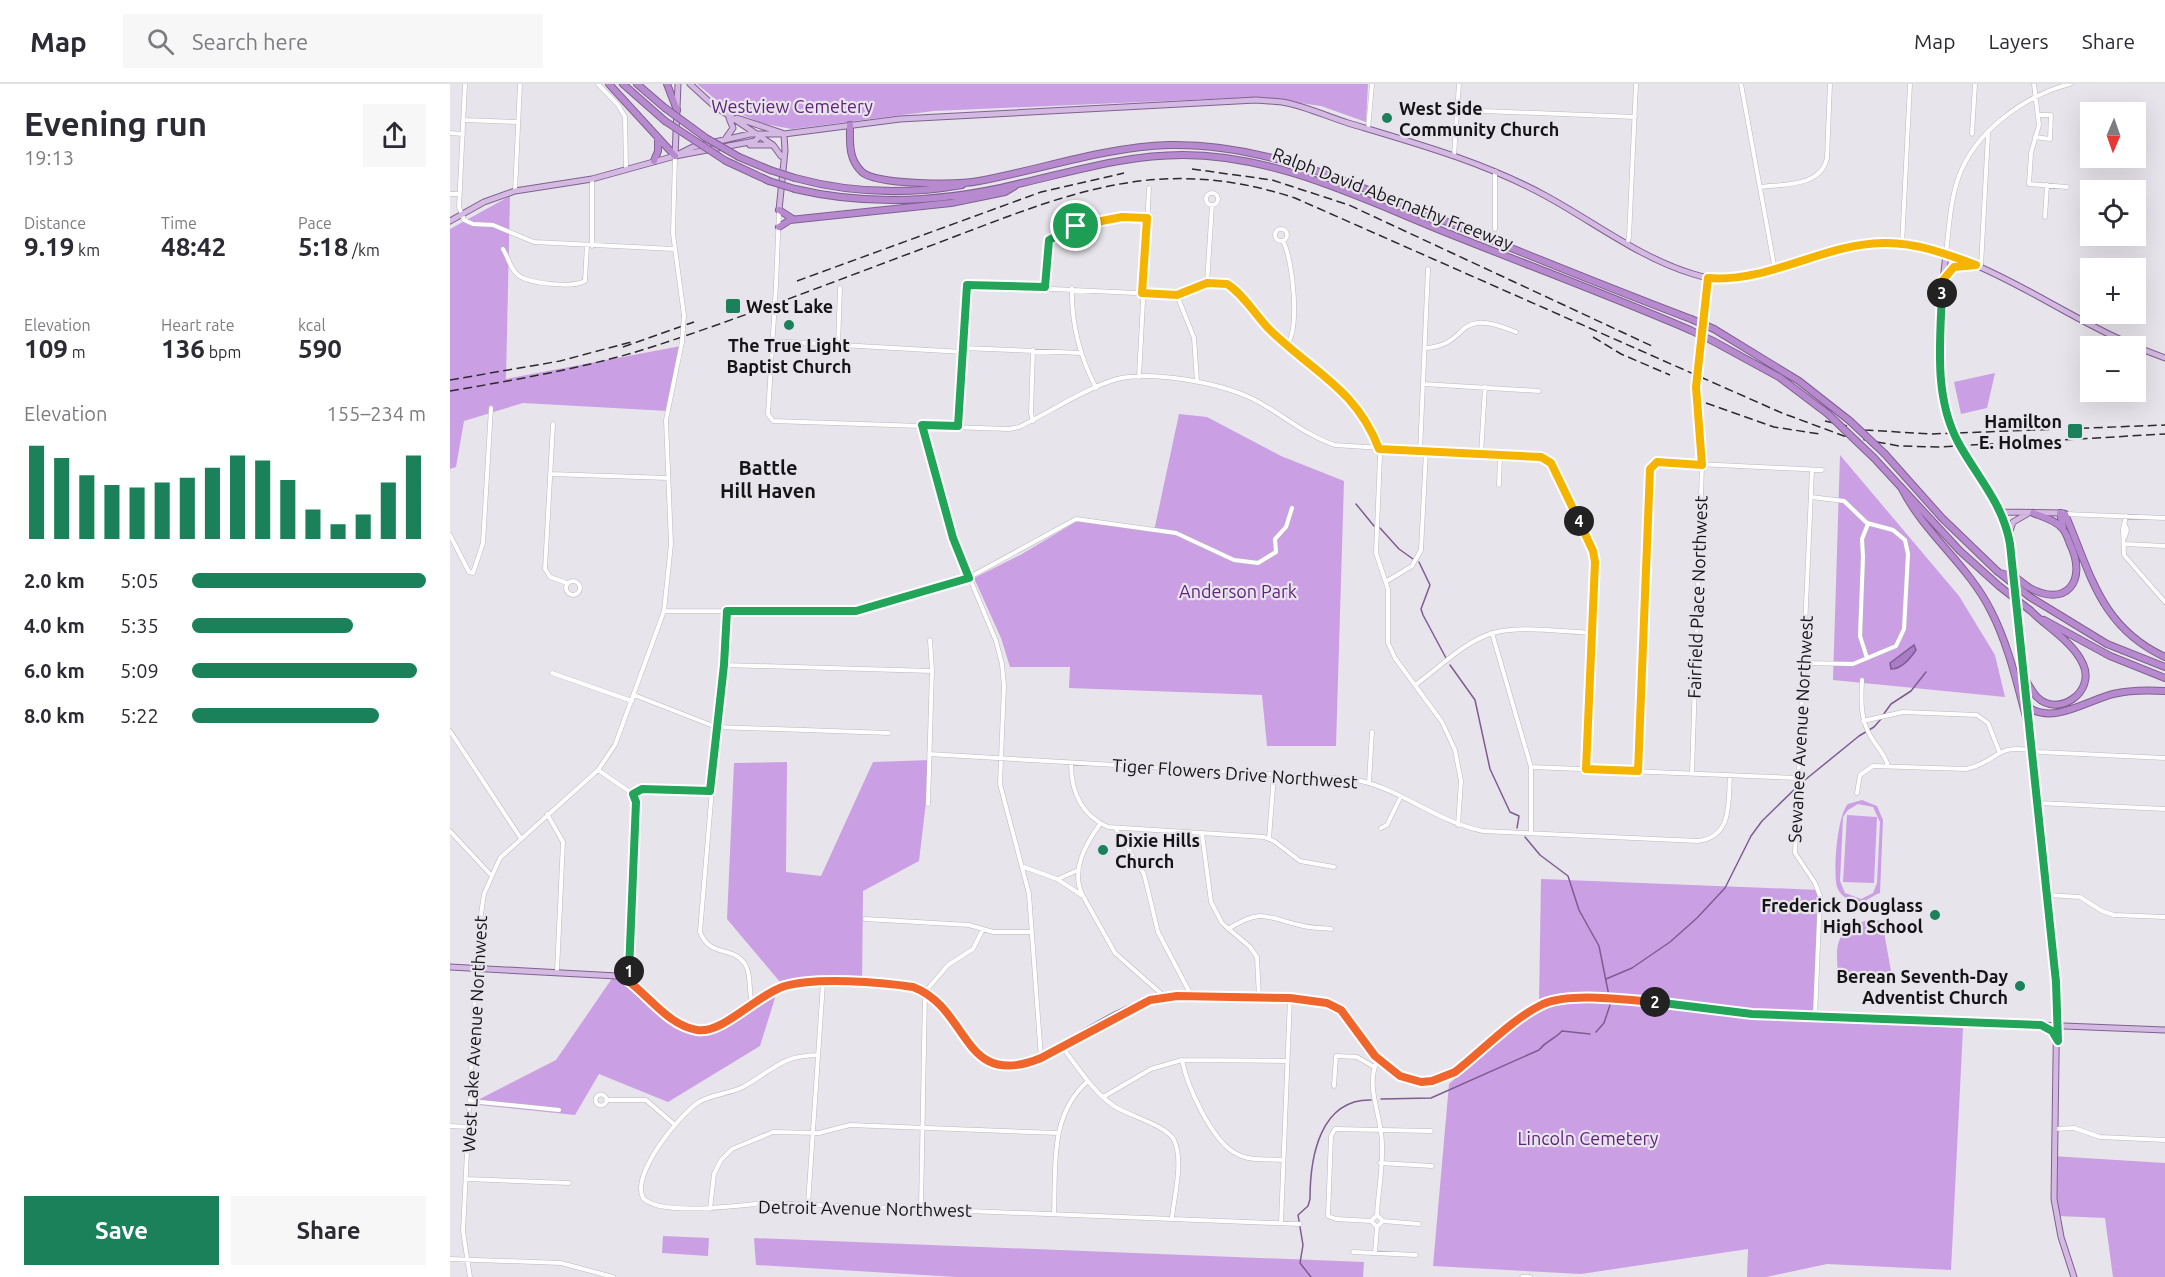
<!DOCTYPE html>
<meta charset="utf-8">
<style>
body{margin:0;font-family:Ubuntu,sans-serif;background:#f7f7f7;color:#2b2b33;height:100vh;display:flex;flex-direction:column;font-size:22px;white-space:nowrap}
*{box-sizing:border-box;margin:0}
p{font-size:20px;color:#7c7c81}
.icon{flex:none;width:33px;height:33px;fill:none;stroke:currentColor;stroke-width:2;stroke-linecap:round;stroke-linejoin:round}
.map{position:relative;flex:1;overflow:hidden}
.panel{display:flex;flex-direction:column;background:#fff;width:450px}
.panel>*{flex:none}
.needle{width:39px;rotate:182deg}
.buttons{position:absolute;left:1630px;top:18px;display:grid;gap:12px}
.buttons a{display:grid;place-items:center;width:66px;height:66px;border-radius:0px;background:#fff;box-shadow:0 6px 24px #0002;font-size:30px}
.pin{position:absolute;display:grid;place-items:center;width:51px;height:51px;color:#fff;margin:-26px;border:3px solid #fff;border-radius:50%;box-shadow:0 2px 6px #0007}
.km{position:absolute;width:30px;height:30px;margin:-15px;border-radius:50%;background:#222;color:#fff;font-size:16px;line-height:30px;text-align:center}
.round{display:grid;place-items:center;flex:none;width:63px;height:63px;border-radius:0px;background:#f7f7f7}
.head{display:flex;align-items:center;justify-content:space-between;height:102px;padding:0 24px}
h1{font-size:33px;font-weight:700;line-height:45px}
.figures{display:grid;grid-template-columns:repeat(3,1fr);gap:9px;height:102px;padding:6px 24px}
.figures div{display:grid;align-content:center}
.figures b{font-size:26px;font-weight:700}
.figures small{font-size:16px;font-weight:400}
.figures p{font-size:16px}
.chart{height:168px;padding:12px 24px}
.chart p{display:flex;justify-content:space-between}
.chart svg{width:100%;height:108px;margin-top:6px;stroke:#1a815b;stroke-width:6}
.primary-button{display:flex;gap:12px;margin-top:auto;padding:12px 24px}
.primary-button a{flex:1;height:69px;border-radius:0px;background:#1a815b;color:#fff;font-size:24px;font-weight:700;line-height:69px;text-align:center}
.primary-button a+a{background:#f7f7f7;color:#2b2b33}
ul{padding:0 24px;list-style:none;font-size:20px}
li{display:grid;grid-template-columns:96px 72px 1fr;align-items:center;height:45px}
li i{height:15px;border-radius:8px;background:#1a815b}
header{display:flex;align-items:center;gap:36px;box-sizing:border-box;height:84px;padding:0 30px;background:#fff;border-bottom:2px solid #e1e1e2}
header strong{font-size:28px}
nav{display:flex;gap:33px;margin-inline-start:auto;font-size:21px}
.search{width:420px;height:54px;background:#f7f7f7;display:flex;align-items:center;gap:15px;box-sizing:border-box;padding:0 21px;border-radius:0px;color:#7c7c81;font-size:22px}
main{display:flex;flex:1;min-height:0}
.map>svg:first-child{display:block}
.green{fill:#cb9fe4;fill-rule:evenodd}
.water{fill:#ab7bc6;stroke:#7e5c92;stroke-width:1.5}
.lines{fill:none;stroke-linecap:round;stroke-linejoin:round}
.stream{stroke:#7e5c92;stroke-width:1.5}
.minor-casing{stroke:#bbb7be;stroke-width:5}
.major-casing{stroke:#7f618f;stroke-width:7}
.highway-casing{stroke:#7f618f;stroke-width:8}
.minor{stroke:#fff;stroke-width:4}
.major{stroke:#d4b9e3;stroke-width:5}
.highway{stroke:#b78ad0;stroke-width:6}
.rail{stroke:#2c2a2d;stroke-width:1.5;stroke-dasharray:9 4.5;stroke-linecap:butt}
.minor-bridge-casing{stroke:#bbb7be;stroke-width:5;stroke-linecap:butt}
.highway-bridge-casing{stroke:#7f618f;stroke-width:8;stroke-linecap:butt}
.minor-bridge{stroke:#fff;stroke-width:4}
.highway-bridge{stroke:#b78ad0;stroke-width:6}
.split-1-casing{stroke:#fff;stroke-width:12}
.split-2-casing{stroke:#fff;stroke-width:12}
.split-3-casing{stroke:#fff;stroke-width:12}
.split-4-casing{stroke:#fff;stroke-width:12}
.split-5-casing{stroke:#fff;stroke-width:12}
.split-1{stroke:#22a559;stroke-width:8}
.split-2{stroke:#f0652b;stroke-width:8}
.split-3{stroke:#22a559;stroke-width:8}
.split-4{stroke:#f5b400;stroke-width:8}
.split-5{stroke:#f5b400;stroke-width:8}
.poi-dot{fill:#1a815b;stroke:#e8e4eb;stroke-width:2}
.labels{text-anchor:middle;dominant-baseline:central;stroke-width:4.5;stroke-linejoin:round;paint-order:stroke}
.park-label{font-size:18px;fill:#60237d;stroke:#e8e4eb}
.poi-label{font-size:18px;font-weight:bold;fill:#161417;stroke:#e8e4eb;text-anchor:start}
.street-label{font-size:18px;fill:#161417;stroke:#e8e4eb}
.neighbourhood-label{font-size:20px;font-weight:bold;fill:#161417;stroke:#e8e4eb}
</style>
<header>
<strong>Map</strong>
<div class="search"><svg class="icon" aria-label="search" viewBox="0 0 24 24"><circle cx="10" cy="10" r="6"/><path d="M15 15l6 6"/></svg>Search here</div>
<nav><a>Map</a><a>Layers</a><a>Share</a></nav>
</header>
<main>
<section class="panel">
<div class="head"><div><h1>Evening run</h1><p>19:13</p></div><a class="round"><svg class="icon" aria-label="share" viewBox="0 0 24 24"><path d="M12 15V3M7 8l5-5 5 5M5 13v7h14v-7"/></svg></a></div>
<div class="figures">
<div><p>Distance</p><b>9.19<small> km</small></b></div>
<div><p>Time</p><b>48:42</b></div>
<div><p>Pace</p><b>5:18<small> /km</small></b></div>
</div>
<div class="figures">
<div><p>Elevation</p><b>109<small> m</small></b></div>
<div><p>Heart rate</p><b>136<small> bpm</small></b></div>
<div><p>kcal</p><b>590</b></div>
</div>
<div class="chart"><p><span>Elevation</span>155–234 m</p>
<svg viewBox="0 0 160 44" preserveAspectRatio="none"><path d="M5 44V6M15 44V11M25 44V18M35 44V22M45 44V23M55 44V21M65 44V19M75 44V15M85 44V10M95 44V12M105 44V20M115 44V32M125 44V38M135 44V34M145 44V21M155 44V10"/></svg>
</div>
<ul>
<li><b>2.0 km</b>5:05<i style="width:100%"></i></li>
<li><b>4.0 km</b>5:35<i style="width:69%"></i></li>
<li><b>6.0 km</b>5:09<i style="width:96%"></i></li>
<li><b>8.0 km</b>5:22<i style="width:80%"></i></li>
</ul>
<div class="primary-button"><a>Save</a><a>Share</a></div>
</section>
<div class="map">
<svg width="1715" height="1193" viewBox="0 0 1715 1193">
<rect width="100%" height="100%" fill="#e8e4eb"/>
<path class="green" d="M247 0H918L916 38 871 22 807 13 484 27 342 45 314 40 276 24Z
M60 112 56 295 231 262 218 327 73 319 14 337 6 383 0 385V145Z
M1545 289 1537 324 1511 330 1504 298Z
M729 330 757 333 831 372 894 397 886 662H817L812 611 619 604 620 583H560L551 554 524 494 572 470 627 437 704 447Z
M1390 371 1509 512 1545 571 1555 613 1383 596Z
M481 676 469 777 413 807 412 903 359 897 330 898 310 962 218 1018 149 990 125 1031 20 1020 106 976 163 893 194 904 228 941 254 947 275 938 330 898 277 835 284 679 337 678 336 788 371 792 423 678Z
M1412 716 1427 722 1433 736 1430 809C1422 811 1416 820 1405 818 1397 816 1390 811 1387 803 1383 788 1387 731 1398 720ZM1408 720 1423 723 1430 738 1427 799 1423 809 1411 815 1395 809 1390 797 1393 733 1398 726Z
M1397 731 1427 733 1424 799 1393 798Z
M1091 795 1370 806 1364 930 1282 925 1280 932 1513 944 1501 1186 1377 1180 1316 1193H1297L1298 1165 1131 1190 983 1182 999 1000 1089 919Z
M1418 836 1432 837 1441 887 1440 891 1388 889C1385 858 1387 845 1418 836Z
M1602 1072 1715 1079V1193H1663L1655 1134 1609 1132Z
M213 1152 259 1154 258 1172 212 1169Z
M304 1154 914 1178 913 1193H507L306 1181Z"/>
<path class="water" d="M1464 561 1466 566C1460 575 1452 585 1441 585L1440 579Z"/>
<g class="lines">
<path class="stream" d="M906 420 924 442
M930 444 949 465 963 475
M969 478 980 501 971 525 973 531 996 574
M1000 581 1025 616 1040 685 1060 728 1069 732 1067 744
M1433 631 1441 620 1461 607 1476 588
M1075 753 1090 771 1118 792 1129 826 1149 862 1159 912
M1156 895 1182 884 1220 858 1247 834 1275 804 1301 752 1312 737 1350 700 1409 652 1424 643 1431 635
M1146 948 1154 939 1160 921
M931 1015 981 1014 1089 966C1098 955 1104 956 1112 947L1140 950
M861 1193 850 1179 853 1161 848 1131 858 1122 860 1115C860 1073 870 1015 921 1016"/>
<g class="minor-casing">
<path id="minor" d="M15 0 9 123 14 136 23 140 43 141 84 158 224 165
M148 0 168 21 175 33 176 85
M1291 0 1325 186
M1584 0 1589 41 1581 69 1579 100 1617 103
M1008 26 1185 33
M13 36 68 38
M918 45 922 0
M0 49 13 50
M1522 50 1525 0
M1585 53 1600 55 1601 31H1589
M225 72 223 150 234 231
M1004 72 1009 0
M1310 103C1333 100 1371 103 1377 74L1380 0
M65 107 70 0
M756 115a6 6 0 1 1 12 0a6 6 0 1 1-12 0Z
M0 110H10
M1595 133 1597 101
M825 151a6 6 0 1 1 12 0a6 6 0 1 1-12 0Z
M1045 145V87
M833 157C843 176 850 244 837 261
M1177 160 1179 153 1186 0
M1452 161 1460 0
M142 162V95
M53 165C58 173 60 184 67 190 77 200 123 204 135 197L137 161
M1496 170C1499 144 1500 117 1509 92 1525 48 1575 11 1620 0
M1531 182 1538 50
M757 199 762 121
M326 201 329 127
M595 203 597 161 602 152 650 136 697 134
M622 204C621 240 630 273 646 304
M727 211 744 254 747 297
M324 233 318 330 323 337 559 345 569 343C598 329 638 303 667 295 702 286 769 299 801 314 830 328 854 351 885 361L1097 375 1143 467 1145 478 1136 685
M322 257 513 268
M388 261 390 204
M513 264 631 269
M975 264C1023 261 1001 221 1066 248
M689 293 699 104
M973 300 1089 307
M583 337 581 329 583 266
M103 340 95 485 100 493 117 499
M472 341 503 454 546 557 552 580 554 602 550 700 579 810 591 974
M508 342 517 201 727 211 757 199 777 200 837 261 892 306 926 357 930 372 926 469 938 505V559L945 574 992 638 1005 666 1011 697 1008 741
M970 367 978 185
M1031 370 1035 303
M1362 386 1345 769 1365 799 1370 812 1365 932
M100 390 218 394
M1049 401 1050 371
M1615 430 1715 434
M1676 432 1673 445 1674 471 1715 518
M0 451 19 488 23 489 33 459 41 324
M1675 453 1677 446 1675 441
M1674 460 1715 462
M116 504a7 7 0 1 1 14 0a7 7 0 1 1-14 0Z
M937 497 962 482 971 466 976 367
M214 527 395 528 418 524 518 494 626 435 726 449 784 476 808 479 826 468 825 455 836 443 842 424
M277 527 250 848C260 874 282 861 295 880 302 891 298 906 302 918
M1042 549 1081 683V749
M1417 574 1410 552 1413 473 1412 455 1418 440
M1354 579 1403 580 1446 562 1454 545 1458 470 1455 456 1443 446 1417 439 1394 417 1361 413
M274 581 482 587
M102 589 182 617
M1412 596C1411 616 1410 635 1421 653 1427 663 1436 672 1438 682
M965 601C989 584 1015 557 1043 549 1070 541 1113 548 1142 549
M184 611 266 643 439 649
M1413 637 1453 628 1527 631 1538 639 1549 667
M0 647 70 753
M479 670 902 695C949 703 986 738 1033 747L1248 757C1283 753 1278 718 1280 691
M621 679C621 707 631 731 658 743L814 753 824 757 850 777 884 783
M1081 683 1348 694
M148 686 183 710
M1188 687 1202 380 1207 378 1372 386
M1242 689 1252 381 1246 303 1258 194
M919 698 922 648
M1407 709 1410 691 1423 682 1516 685C1550 678 1544 657 1589 668L1715 674
M183 710 192 705 260 707
M1588 719 1715 725
M478 720 482 587 480 556
M97 730 113 758 107 887
M931 744 937 741 951 712
M666 745 694 790 708 848 741 911
M0 747 40 790
M752 750 761 818 772 839 800 863 807 873 809 914
M819 754 824 691
M574 783 607 795 633 812 665 869 715 913
M608 795 626 787
M632 810C621 786 635 761 650 740
M1598 811 1630 813 1652 827 1664 831 1715 833
M415 835 519 841 543 848H582
M778 845C811 824 816 833 849 841 859 844 871 844 881 845
M177 896 186 718 183 710
M612 963C628 983 642 1007 664 1022 679 1032 716 1041 724 1056 734 1077 724 1112 722 1134
M368 971C329 972 324 986 293 1003 279 1010 262 1010 249 1018 229 1031 181 1090 193 1114 211 1133 290 1121 315 1119L850 1140
M732 976C737 1002 762 1058 787 1070 799 1077 819 1075 833 1076
M884 1002 886 972 907 973 924 983
M145.5 1016a5.5 5.5 0 1 1 11 0a5.5 5.5 0 1 1-11 0Z
M653 1013 701 985 732 976 837 977
M157 1016H196L225 1041
M20 1017 109 1026
M0 1042 19 1043
M1605 1045 1624 1044 1650 1053 1715 1056
M930 1079 982 1082
M16 1095 119 1099
M358 1120 373 899
M471 1124 475 908 498 881 523 865 533 845
M260 1125 264 1090 271 1076 282 1065 323 1048 369 1049 400 1041 608 1049
M604 1129C606 1083 599 1031 638 997
M927 1131 921 1137 927 1143 933 1137 927 1131C928 1108 933 1084 932 1061 932 1030 914 1003 928 975
M921 1137 886 1135 878 1132 881 1052 885 1045 981 1047
M933 1137 969 1140
M831 1139 840 914
M903 1168 966 1171
M925 1169 927 1143
M0 1175 111 1179 163 1193
M20 1193 13 1147 28 850 34 810 50 774 148 686 165 661 214 527 221 460 216 336 232 258
M1072 1193H1080"/>
</g>
<g class="major-casing">
<path id="major" d="M240 0 263 21 323 61 331 72
M287 34 332 49
M276 54 283 44 279 34
M300 61H321
M225 72 243 63 300 50H334L450 35 806 16 832 18C855 22 876 32 898 39 965 59 1034 78 1096 112 1144 138 1190 174 1243 190 1310 212 1370 155 1436 159 1530 164 1602 228 1685 262
M225 72 228 0
M329 126 335 67 334 50
M0 137 34 118 65 107 142 95 225 72 305 57 310 52
M1496 170C1490 221 1481 296 1501 344 1514 374 1538 397 1551 427 1559 446 1560 466 1563 486L1607 906 1604 1115 1611 1153 1624 1193
M1495 193 1504 182 1519 180
M1686 263 1715 274
M1552 428 1613 429
M1559 450 1563 438 1577 430
M0 883 167 892C196 905 213 939 246 946 272 951 306 911 335 902 366 893 431 898 463 903 521 925 511 1007 591 974 629 953 670 922 713 913 744 907 781 913 813 914 835 914 864 912 885 922 903 931 912 955 924 971 944 997 976 1004 1005 988L1075 931 1092 921 1112 915 1196 918 1302 930 1715 946"/>
</g>
<g class="highway-casing">
<path id="highway" d="M159 0 225 72
M173 0 215 37
M187 0 215 24
M217 0 227 26
M400 41C400 58 398 75 412 88 426 101 509 101 529 97 593 85 655 63 719 61 818 59 907 102 997 138 1078 171 1159 204 1241 235
M289 73 320 86
M204 77 208 67V54
M276 77 319 97
M345 94C400 109 455 111 512 101
M345 105C421 123 496 118 572 99 625 87 677 71 733 71 827 71 915 116 1000 150 1080 182 1161 212 1240 246
M329 126 343 135
M329 143 340 136 501 119 555 108 565 102
M1264 245 1349 297 1400 337
M1263 257 1329 293 1378 330
M1435 370 1492 434 1547 487
M1424 374 1510 467 1549 502
M1452 405C1475 450 1519 482 1541 527 1560 564 1568 605 1579 644
M1610 429 1613 443
M1615 430C1641 490 1650 543 1715 573
M1578 503C1616 525 1638 497 1620 460 1618 455 1616 448 1612 444 1605 436 1593 433 1583 429
M1580 513 1657 560 1715 583
M1594 536 1660 572 1715 594
M1574 593C1578 599 1581 607 1587 613 1608 634 1646 608 1633 580 1623 558 1598 544 1581 527
M1578 623C1603 641 1638 616 1663 610 1680 606 1698 606 1715 607"/>
</g>
<use href="#minor" class="minor"/>
<use href="#major" class="major"/>
<use href="#highway" class="highway"/>
<path class="rail" d="M742 85 822 96 899 121 1204 263
M347 197 591 108 674 89
M1143 253 1171 270 1220 291
M173 263 244 238
M0 296 110 277 181 258
M0 307C70 295 141 283 208 261 299 231 388 196 477 163 609 114 702 67 845 114L1332 329 1394 352 1449 362 1488 363 1715 350
M1256 319 1324 343 1370 350
M1375 337 1415 346 1481 350 1715 341"/>
<g class="minor-bridge-casing">
<path id="minor-bridge" d="M324 233 326 201
M232 258 234 231"/>
</g>
<g class="highway-bridge-casing">
<path id="highway-bridge" d="M215 24 256 54 289 73
M215 37 276 77
M320 86 345 94
M319 97 345 105
M1241 235 1264 245
M1240 246 1263 257
M1378 330 1424 374
M1400 337 1435 370
M1547 487 1580 513
M1550 489 1565 493 1578 503
M1549 502 1581 527"/>
</g>
<use href="#minor-bridge" class="minor-bridge"/>
<use href="#highway-bridge" class="highway-bridge"/>
</g>
<g class="lines">
<g class="split-1-casing">
<path id="split-1" d="M179 887 186 718 183 710 192 705 260 707 274 581 277 527H406L519 494 503 454 472 341 508 342 517 201 595 203 599 156 626 142"/>
</g>
<g class="split-2-casing">
<path id="split-2" d="M179 887 177 896C199 912 218 941 247 946 273 950 306 911 335 902 367 893 430 898 463 903 521 925 511 1007 591 974L700 916 727 912 840 914 877 919 891 926 925 972 950 992 971 998 982 997 1005 988C1031 968 1063 934 1093 920 1121 908 1175 916 1205 918"/>
</g>
<g class="split-3-casing">
<path id="split-3" d="M1205 918 1302 930 1591 941 1602 947 1608 957 1606 898 1560 460C1553 419 1527 393 1508 358 1484 313 1490 259 1492 209"/>
</g>
<g class="split-4-casing">
<path id="split-4" d="M1129 437 1143 467 1145 478 1136 685 1188 687 1200 385 1207 378 1252 381 1246 303 1258 194C1319 199 1372 160 1433 159 1465 158 1497 170 1526 181L1504 183 1493 196 1492 209"/>
</g>
<g class="split-5-casing">
<path id="split-5" d="M626 142 672 133 697 134 692 209 727 211 757 199 777 200C793 210 805 230 818 244 861 287 906 304 929 365L1091 373 1101 379 1129 437"/>
</g>
<use href="#split-1" class="split-1"/>
<use href="#split-2" class="split-2"/>
<use href="#split-3" class="split-3"/>
<use href="#split-4" class="split-4"/>
<use href="#split-5" class="split-5"/>
</g>
<g class="poi-dot">
<circle cx="937" cy="34" r="6"/>
<rect x="275" y="214" width="16" height="16" rx="3"/>
<circle cx="339" cy="241" r="6"/>
<rect x="1617" y="339" width="16" height="16" rx="3"/>
<circle cx="653" cy="766" r="6"/>
<circle cx="1485" cy="831" r="6"/>
<circle cx="1570" cy="902" r="6"/>
</g>
<g class="labels">
<g class="park-label">
<text x="342" y="22">Westview Cemetery</text>
<text x="788" y="507">Anderson Park</text>
<text x="1138" y="1054">Lincoln Cemetery</text>
</g>
<g class="poi-label">
<text x="949" y="24">West Side<tspan x="949" dy="21">Community Church</tspan></text>
<text x="296" y="222">West Lake</text>
<text x="339" y="261" text-anchor="middle">The True Light<tspan x="339" dy="21">Baptist Church</tspan></text>
<text x="1612" y="337" text-anchor="end">Hamilton<tspan x="1612" dy="21">E. Holmes</tspan></text>
<text x="665" y="756">Dixie Hills<tspan x="665" dy="21">Church</tspan></text>
<text x="1473" y="821" text-anchor="end">Frederick Douglass<tspan x="1473" dy="21">High School</tspan></text>
<text x="1558" y="892" text-anchor="end">Berean Seventh-Day<tspan x="1558" dy="21">Adventist Church</tspan></text>
</g>
<g class="street-label">
<text transform="translate(943 114) rotate(21)">Ralph David Abernathy Freeway</text>
<text transform="translate(1247 513) rotate(-88)">Fairfield Place Northwest</text>
<text transform="translate(1350 645) rotate(-87)">Sewanee Avenue Northwest</text>
<text transform="translate(785 689) rotate(4)">Tiger Flowers Drive Northwest</text>
<text transform="translate(24 950) rotate(-87)">West Lake Avenue Northwest</text>
<text transform="translate(415 1124) rotate(1)">Detroit Avenue Northwest</text>
</g>
<g class="neighbourhood-label">
<text x="318" y="383">Battle<tspan x="318" dy="23">Hill Haven</tspan></text>
</g>
</g>
</svg>
<div class="buttons">
<a><svg class="needle" viewBox="-14 -14 28 28"><path d="M0-13l5 13h-10z" fill="#e53935"/><path d="M0 13l5-13h-10z" fill="#7c7c81"/></svg></a>
<a><svg class="icon" aria-label="locate" viewBox="0 0 24 24"><circle cx="12" cy="12" r="6"/><path d="M12 2v4M12 18v4M2 12h4M18 12h4"/></svg></a>
<a>+</a>
<a>−</a>
</div>
<div class="pin" style="left:626px;top:142px;background:#1e9e55"><svg class="icon" aria-label="arrive" viewBox="0 0 24 24"><path d="M6 21V4h12l-3 4 3 4H6"/></svg></div>
<b class="km" style="left:179px;top:887px">1</b>
<b class="km" style="left:1205px;top:918px">2</b>
<b class="km" style="left:1492px;top:209px">3</b>
<b class="km" style="left:1129px;top:437px">4</b>
</div>
</main>
